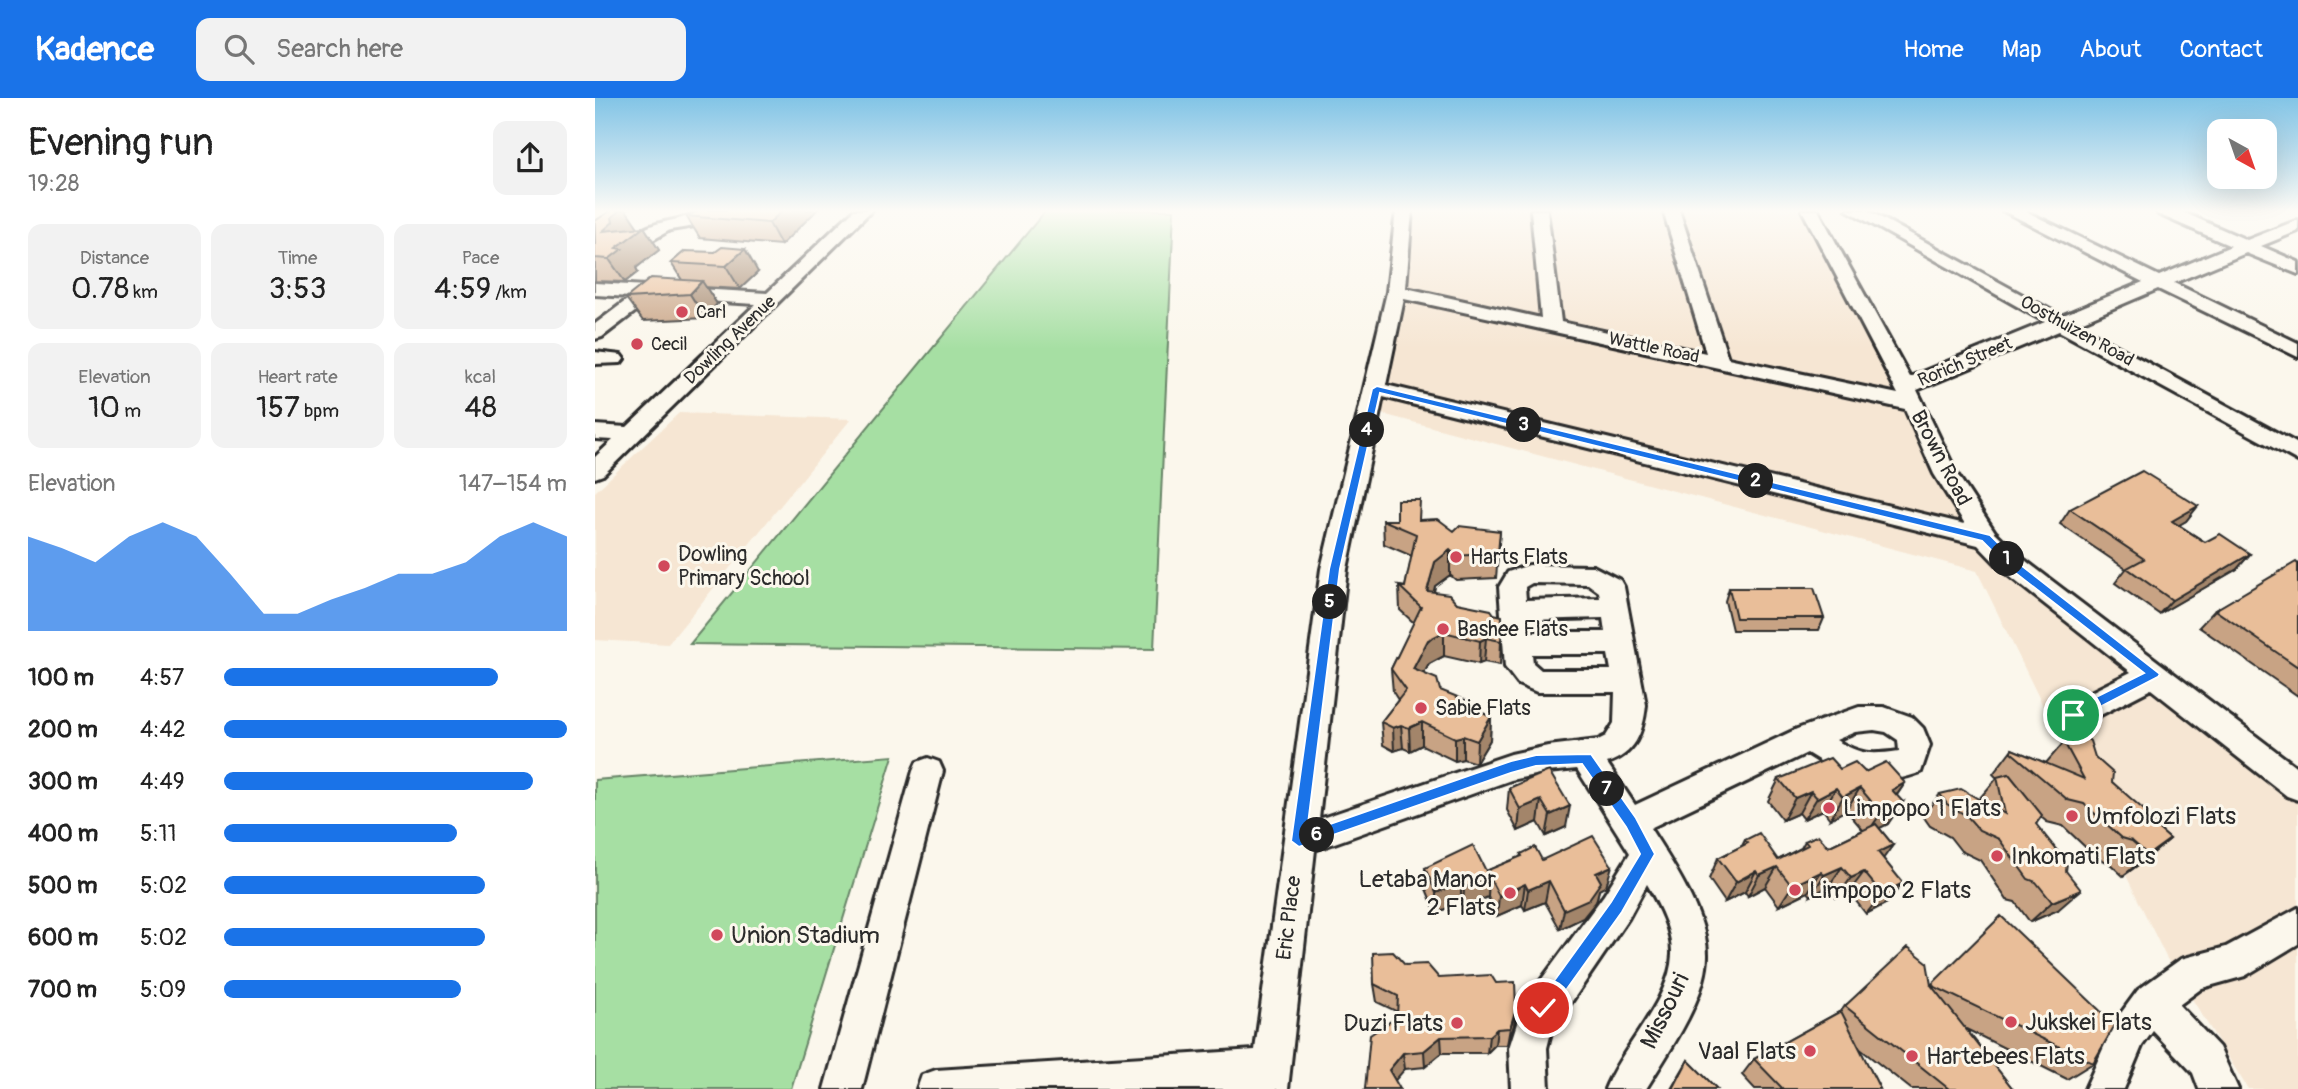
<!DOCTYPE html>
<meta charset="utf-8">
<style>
body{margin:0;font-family:Pangolin,sans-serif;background:#f2f2f2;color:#222;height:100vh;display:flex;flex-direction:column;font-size:26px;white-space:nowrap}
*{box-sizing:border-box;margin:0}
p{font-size:23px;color:#767676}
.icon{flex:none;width:38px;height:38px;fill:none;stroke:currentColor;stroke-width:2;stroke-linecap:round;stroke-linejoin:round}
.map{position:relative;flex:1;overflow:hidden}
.details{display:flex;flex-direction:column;background:#fff;width:595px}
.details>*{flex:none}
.needle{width:46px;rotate:140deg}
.controls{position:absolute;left:1612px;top:21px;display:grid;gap:14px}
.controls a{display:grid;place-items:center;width:70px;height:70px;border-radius:14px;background:#fff;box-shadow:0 7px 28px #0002;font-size:35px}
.pin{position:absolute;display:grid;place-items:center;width:60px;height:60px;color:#fff;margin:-30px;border:4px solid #fff;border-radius:50%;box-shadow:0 2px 7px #0007}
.km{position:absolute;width:35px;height:35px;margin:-18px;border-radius:50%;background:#222;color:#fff;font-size:19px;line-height:35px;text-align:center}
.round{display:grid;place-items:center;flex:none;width:74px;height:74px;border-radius:14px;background:#f2f2f2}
.summary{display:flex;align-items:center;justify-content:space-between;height:119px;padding:0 28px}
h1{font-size:38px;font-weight:600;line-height:52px}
.stats{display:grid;grid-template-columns:repeat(3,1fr);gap:10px;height:119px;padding:7px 28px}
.stats div{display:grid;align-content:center;border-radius:14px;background:#f2f2f2;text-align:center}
.stats b{font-size:30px;font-weight:600}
.stats small{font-size:19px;font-weight:400}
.stats p{font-size:19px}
.chart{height:196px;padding:14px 28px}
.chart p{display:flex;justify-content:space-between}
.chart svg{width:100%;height:126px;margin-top:7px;fill:#1a73e8;opacity:.7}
ul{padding:0 28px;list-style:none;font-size:23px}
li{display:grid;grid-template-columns:112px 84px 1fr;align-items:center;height:52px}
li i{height:18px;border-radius:9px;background:#1a73e8}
header{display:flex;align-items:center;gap:42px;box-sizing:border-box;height:98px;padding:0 35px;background:#1a73e8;color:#fff}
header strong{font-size:33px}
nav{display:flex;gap:38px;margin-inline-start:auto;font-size:24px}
.search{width:490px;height:63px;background:#f2f2f2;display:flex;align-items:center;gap:18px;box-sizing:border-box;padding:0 24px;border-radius:14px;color:#767676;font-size:26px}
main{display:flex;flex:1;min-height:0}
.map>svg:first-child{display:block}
.built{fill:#f6e6d3}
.green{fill:#a6dfa3;stroke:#688567;stroke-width:2}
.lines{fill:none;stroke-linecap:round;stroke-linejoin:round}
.minor-casing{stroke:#2b2b2b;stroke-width:6}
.minor{fill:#fbf7ec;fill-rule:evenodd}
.wall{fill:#c8a384;stroke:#2b2b2b;stroke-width:2}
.shaded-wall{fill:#a3856b;stroke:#2b2b2b;stroke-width:2}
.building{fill:#e9be99;stroke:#2b2b2b;stroke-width:2}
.route{fill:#1a73e8;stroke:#fff;stroke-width:2}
.poi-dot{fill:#d1495b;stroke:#fbf7ec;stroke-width:2.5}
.labels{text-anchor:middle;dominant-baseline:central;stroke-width:6;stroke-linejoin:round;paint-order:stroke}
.far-poi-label{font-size:18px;fill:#2b2b2b;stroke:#fbf7ec;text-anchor:start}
.far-street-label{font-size:18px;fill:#2b2b2b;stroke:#fbf7ec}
.street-label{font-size:21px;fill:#2b2b2b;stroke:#fbf7ec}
.poi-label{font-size:21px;fill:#2b2b2b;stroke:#fbf7ec;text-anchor:start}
.near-poi-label{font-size:24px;fill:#2b2b2b;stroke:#fbf7ec;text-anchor:start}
.near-street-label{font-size:24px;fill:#2b2b2b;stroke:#fbf7ec}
</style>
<header>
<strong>Kadence</strong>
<div class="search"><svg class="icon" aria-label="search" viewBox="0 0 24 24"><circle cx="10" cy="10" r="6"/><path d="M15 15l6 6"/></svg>Search here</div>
<nav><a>Home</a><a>Map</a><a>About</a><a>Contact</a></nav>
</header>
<main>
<section class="details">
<div class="summary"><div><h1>Evening run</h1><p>19:28</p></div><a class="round"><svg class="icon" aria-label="share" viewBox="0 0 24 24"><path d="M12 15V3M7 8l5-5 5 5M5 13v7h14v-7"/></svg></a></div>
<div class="stats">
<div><p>Distance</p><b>0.78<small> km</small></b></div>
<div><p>Time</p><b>3:53</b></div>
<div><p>Pace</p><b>4:59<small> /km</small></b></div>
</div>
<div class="stats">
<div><p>Elevation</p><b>10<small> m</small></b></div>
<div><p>Heart rate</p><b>157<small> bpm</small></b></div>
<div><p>kcal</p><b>48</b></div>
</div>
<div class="chart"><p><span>Elevation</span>147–154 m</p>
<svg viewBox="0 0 160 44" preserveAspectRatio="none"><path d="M0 44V11L10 15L20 20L30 11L40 6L50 11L60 24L70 38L80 38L90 33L100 29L110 24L120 24L130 20L140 11L150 6L160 11V44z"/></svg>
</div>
<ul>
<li><b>100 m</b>4:57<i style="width:80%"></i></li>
<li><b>200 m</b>4:42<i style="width:100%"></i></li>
<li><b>300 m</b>4:49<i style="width:90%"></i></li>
<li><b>400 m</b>5:11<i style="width:68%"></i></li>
<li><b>500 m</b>5:02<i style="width:76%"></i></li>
<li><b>600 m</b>5:02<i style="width:76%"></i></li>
<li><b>700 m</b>5:09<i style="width:69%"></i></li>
</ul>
</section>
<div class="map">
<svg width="1703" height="991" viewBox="0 0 1703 991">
<rect width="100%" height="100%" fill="#fbf7ec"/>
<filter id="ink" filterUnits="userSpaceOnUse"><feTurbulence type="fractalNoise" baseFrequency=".0143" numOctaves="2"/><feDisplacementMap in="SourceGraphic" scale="14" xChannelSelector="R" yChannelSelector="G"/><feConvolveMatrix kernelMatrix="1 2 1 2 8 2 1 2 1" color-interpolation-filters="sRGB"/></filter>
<g filter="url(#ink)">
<path class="built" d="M807 112H1205L1402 472 1703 693V991H1653L1571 859 1382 473 776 313Z
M84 315 256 321 73 546 0 542V394Z"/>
<path class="green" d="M451 112H579L559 551 95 546Z
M298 658 196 991H0V682Z"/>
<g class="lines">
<g class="minor-casing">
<path id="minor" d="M105 112H124L106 127 75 132 49 147H37L34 143C54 119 83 127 105 112Z
M259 112H277L8 377 0 380V359L18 342 0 341V327L32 329 161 206 58 200 7 239 0 241V226L36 199 0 197V185L172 195Z
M801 112H817L811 190 946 220 936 112H952L966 224 1111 255 1068 112H1084L1133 260 1303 296 1207 112H1223L1315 279 1450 224 1252 112H1272L1466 218 1548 184 1407 112H1428L1564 178 1636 148 1563 116 1561 112H1583L1652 142 1703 122V133L1666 148 1703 164V176L1651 155 1579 185 1703 245V259L1563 191 1481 226 1703 346V363L1464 233 1322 292 1362 376 1400 434 1427 460 1703 670V702L1692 698 1556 591 1488 626 1478 629 1468 626 1463 617 1468 608 1536 574 1409 474 1383 447 788 299 752 471 724 721 916 656 953 648 1003 642 1011 638 1019 625 1020 594H942L923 586 910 569 904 489 913 474 934 467 998 468 1025 482 1029 489 1051 607C1048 635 1040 656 1012 665L1040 707 1202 631 1264 609H1289L1317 619 1328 630 1335 647 1326 674C1277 692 1253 681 1212 655L1055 730C1076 763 1112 816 1112 856 1113 899 1073 955 1051 991H1010C1027 948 1075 904 1077 857 1078 833 1064 807 1052 786L1033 821 956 934 952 950 954 991H916L914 950 925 916 935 897 1009 797 1035 755 982 671 953 674 916 682 720 752 693 991H322L327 977 341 972 660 952 726 471 792 194ZM809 201 1310 311 1339 376 1370 426 791 287ZM937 485 993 486 1004 494 1005 500 931 502 930 489ZM1008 520 1010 534H935L933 522ZM937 556H1013L1016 572H946L938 565ZM1279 632 1291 634 1303 642 1304 653C1275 657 1266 657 1241 642L1260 634Z
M0 254 26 257 29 261 26 265 0 266Z
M333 660 344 664 348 673 267 991H229L318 673 322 664Z
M1703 810V846L1650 878 1607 890 1584 907 1624 949 1643 991H1604L1598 975 1558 933 1547 948 1529 991H1490L1521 922 1543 892 1586 861 1631 849Z"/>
</g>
<use href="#minor" class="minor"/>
</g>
<path class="wall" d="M17 112H31L43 130 49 129 64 152 41 170 43 174 30 184 0 183V123Z
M222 112 186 147 105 140 91 118Z
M90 153 163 174 145 191 110 189 122 206 110 220 48 223 31 200 87 182 76 165Z
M1603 408 1591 423 1584 427 1610 444 1655 456 1642 471 1564 516 1520 485 1531 471 1465 426 1475 411Z
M788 422H825L859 433H905L901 480 861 482 855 477 840 488 839 494 862 505 906 543 905 567 889 564 884 566 849 558 834 566 829 575 845 592 881 612 896 619 895 642 881 665 868 661 860 663 827 647 815 653 808 650 799 653 788 647 786 624 803 602 798 594 796 571 819 525 805 512 804 488 810 489 817 458 789 446Z
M1703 466V598L1604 529 1620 512Z
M1134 490 1229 520 1224 532H1137L1130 503Z
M1469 644 1500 659 1517 684 1559 727 1575 741 1550 762 1528 778 1513 764 1503 761 1468 728 1452 724 1446 719 1441 726 1463 812 1435 824 1420 804 1412 802 1385 762 1366 753 1355 739 1335 728 1328 718 1345 696 1384 701 1402 680 1398 676 1417 651 1451 665Z
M1245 671 1270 674 1310 685 1302 697 1293 726 1284 730 1298 747 1288 760 1292 805 1271 816 1254 794 1241 800 1233 789 1216 798 1213 794 1184 808 1170 789 1153 798 1150 794 1130 804 1114 781 1123 760 1147 748 1150 742 1183 762 1206 750 1210 743 1233 749 1268 732 1251 712 1235 721 1228 712 1209 721 1204 715 1188 722 1173 703 1184 681Z
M954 673 971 729 951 738 943 724 923 733 912 712 914 690Z
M926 756 947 762 1011 788 1004 792 1001 804 988 820 965 831 950 804 930 812 927 807 902 818 893 799 868 810 866 804 841 815 831 791 830 770 891 773 925 759Z
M810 867 844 880 919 927 912 947H900L892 955H847L830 969 810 971 770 991 802 919 803 914 782 904 779 886Z
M1336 886 1498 965 1472 981 1371 931 1418 991H1316L1264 950 1285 991H1160L1147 977 1159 961 1246 913 1250 908Z
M1093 962 1122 991H1076Z"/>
<path class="shaded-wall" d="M25 112H31L44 131 49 129 64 152 41 170 43 174 30 184 14 161 8 133 17 119Z
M188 112H222L186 147 174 125Z
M150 151 163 174 145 191 131 168Z
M107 183 122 206 110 220 95 196Z
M1603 408 1591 423 1565 438 1577 423Z
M855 452V477L840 488 833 517 832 493 840 464Z
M1655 456 1642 471 1564 516 1577 502Z
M849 534V558L834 566 819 594 818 571 833 542Z
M891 540 889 564 884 566 885 543Z
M896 619 895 642 881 665 882 643Z
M827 624V647L815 653 814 630Z
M806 627 808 650 799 653 798 630Z
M868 638V661L860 663V640Z
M1310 685 1295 707 1282 714 1297 692Z
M1241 690 1228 712 1209 721 1222 700Z
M1265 690 1251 712 1235 721 1248 699Z
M1216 693 1204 715 1188 722 1200 700Z
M946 702 943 724 923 733 925 711Z
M1308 704 1293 726 1271 737 1286 715Z
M975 708 971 729 951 738 955 717Z
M1575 741 1550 762 1528 778 1553 757Z
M1298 747 1283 768 1268 775 1283 754Z
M1017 768 1011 788 1004 792 1001 804 988 820 965 831 969 812 1001 775Z
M1182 769 1170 789 1153 798 1164 777Z
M1247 769 1233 789 1216 798 1229 777Z
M1161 773 1150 794 1130 804 1141 784Z
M1226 774 1213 794 1184 808 1197 788Z
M1269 774 1254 794 1241 800 1256 780Z
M894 779 893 799 868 810 869 790Z
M954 783 950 804 930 812 933 792Z
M866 784V804L841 815V795Z
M1308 785 1292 805 1271 816 1287 796Z
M930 786 927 807 902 818 904 798Z
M1486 792 1463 812 1435 824 1457 804Z
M921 910 919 927 912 947 915 930Z
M902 931 900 947 892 955 894 938Z
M846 939 847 955 830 969 829 953Z
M808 955 810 971 796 987 794 972Z"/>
<path class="building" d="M17 112H25L17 119 18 124 8 133 49 129 21 150 27 151 14 161 0 160V123Z
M106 112H188L174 125 91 118Z
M127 149 150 151 131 168 76 165 90 153 120 154Z
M56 180 107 183 95 196 31 200Z
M1547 373 1603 408 1577 423 1610 444 1625 436 1655 456 1577 502 1532 470 1549 461 1475 411Z
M802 402H825L824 422 843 421 859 433 864 428 905 433 903 455 861 458 855 452 840 464 832 493 854 496 862 505 896 512 899 516 907 518 906 543 891 540 885 543 849 534 833 542 818 571 842 581 845 592 880 606 881 612 896 619 882 643 868 638 860 640 827 624 814 630 806 627 798 630 786 624 811 592 796 571 826 509 804 488 810 489 821 436 788 422H802Z
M1701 464 1703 466V569L1620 512Z
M1134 490H1219L1229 520H1141Z
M1484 634 1495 643 1500 659 1518 675 1517 684 1556 718 1559 727 1575 741 1553 757 1537 743 1527 740 1489 706 1473 702 1416 654 1417 651 1489 681 1469 644Z
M1235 660 1245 671 1260 664 1270 674 1291 664 1310 685 1297 692 1308 704 1286 715 1265 690 1248 699 1241 690 1222 700 1216 693 1200 700 1184 681Z
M954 673 975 708 955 717 946 702 925 711 914 690Z
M1414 676 1447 717 1441 726 1472 765 1471 773 1486 792 1457 804 1441 784 1433 781 1404 741 1384 732 1372 718 1352 706 1345 696 1366 691 1410 716 1402 679Z
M1281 726 1298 747 1283 754 1308 785 1287 796 1269 774 1256 780 1247 769 1229 777 1226 774 1197 788 1182 769 1164 777 1161 773 1141 784 1123 760 1153 745 1150 742 1164 735 1183 762 1213 747 1210 743 1223 737 1233 749Z
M998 738 1017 768 1001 775 1006 784 994 801 969 812 954 783 933 792 930 786 904 798 894 779 869 790 866 784 841 795 830 770 878 747 891 773 927 758 926 756 940 749 947 762Z
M1406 818 1520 927 1498 965 1336 887Z
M1313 849 1332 864 1336 887 1418 991H1354L1250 908Z
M798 854 810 867 832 866 844 880 896 877 901 885 920 884 921 910 915 930 902 931 894 938 846 939 829 953 808 955 794 972 805 991H770L775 937 802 919 803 898 779 886 778 855Z
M1246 913 1285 991H1188L1159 961Z
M1093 962 1122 991H1078Z"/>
</g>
<linearGradient id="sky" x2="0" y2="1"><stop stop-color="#82c4e6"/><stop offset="0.45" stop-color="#fdfbf6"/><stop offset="1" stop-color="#fdfbf6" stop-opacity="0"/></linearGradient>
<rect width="1703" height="251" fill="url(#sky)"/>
<path class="route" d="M782 288 1395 437 1422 464 1565 576 1563 579 1482 621H1473V613L1549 575 1414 470 1387 443 785 295 745 471 712 734 916 663 941 657 996 656 1041 720 1060 756 1027 814 954 916 948 918 943 916 940 910 943 905 1016 804 1045 756 1031 729 987 666 941 668 916 675 704 749 696 743 734 471 777 291Z"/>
<g class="poi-dot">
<circle cx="87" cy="214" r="7"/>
<circle cx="42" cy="246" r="7"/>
<circle cx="861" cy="459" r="7"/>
<circle cx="69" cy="468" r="7"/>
<circle cx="848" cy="531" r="7"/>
<circle cx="826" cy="610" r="7"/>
<circle cx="1234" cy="710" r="7"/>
<circle cx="1477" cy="718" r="7"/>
<circle cx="1402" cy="758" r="7"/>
<circle cx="1200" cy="792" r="7"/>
<circle cx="915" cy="795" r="7"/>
<circle cx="122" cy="837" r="7"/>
<circle cx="1416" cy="924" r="7"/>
<circle cx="862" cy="925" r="7"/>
<circle cx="1215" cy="953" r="7"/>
<circle cx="1317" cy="958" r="7"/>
</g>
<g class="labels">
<g class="far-poi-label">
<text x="101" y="214">Carl</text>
<text x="56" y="246">Cecil</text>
</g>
<g class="far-street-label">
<text transform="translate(1482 233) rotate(29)">Oosthuizen Road</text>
<text transform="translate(135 242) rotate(-44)">Dowling Avenue</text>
<text transform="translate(1059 250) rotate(12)">Wattle Road</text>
<text transform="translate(1370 264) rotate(-23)">Rorich Street</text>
</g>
<g class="street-label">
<text transform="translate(1346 360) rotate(62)">Brown Road</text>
<text transform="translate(694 820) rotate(-83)">Eric Place</text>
</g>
<g class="poi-label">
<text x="83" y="456">Dowling<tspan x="83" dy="24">Primary School</tspan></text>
<text x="875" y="459">Harts Flats</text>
<text x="862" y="531">Bashee Flats</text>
<text x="840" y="610">Sabie Flats</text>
</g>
<g class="near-poi-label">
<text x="1248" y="710">Limpopo 1 Flats</text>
<text x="1491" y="718">Umfolozi Flats</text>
<text x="1416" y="758">Inkomati Flats</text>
<text x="901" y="781" text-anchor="end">Letaba Manor<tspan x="901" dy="28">2 Flats</tspan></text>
<text x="1214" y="792">Limpopo 2 Flats</text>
<text x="136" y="837">Union Stadium</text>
<text x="1430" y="924">Jukskei Flats</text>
<text x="848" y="925" text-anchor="end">Duzi Flats</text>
<text x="1201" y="953" text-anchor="end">Vaal Flats</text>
<text x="1331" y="958">Hartebees Flats</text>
</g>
<g class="near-street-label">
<text transform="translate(1070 913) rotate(-64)">Missouri</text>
</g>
</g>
</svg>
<div class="controls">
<a><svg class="needle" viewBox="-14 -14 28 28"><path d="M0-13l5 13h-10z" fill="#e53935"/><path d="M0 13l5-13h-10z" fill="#767676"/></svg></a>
</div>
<div class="pin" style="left:1478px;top:617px;background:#1e9e55"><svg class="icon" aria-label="arrive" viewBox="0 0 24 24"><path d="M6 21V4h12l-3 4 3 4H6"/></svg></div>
<div class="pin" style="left:948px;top:910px;background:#d93025"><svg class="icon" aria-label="check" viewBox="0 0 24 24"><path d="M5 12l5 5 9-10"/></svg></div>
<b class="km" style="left:1412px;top:461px">1</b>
<b class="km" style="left:1161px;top:383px">2</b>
<b class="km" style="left:929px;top:327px">3</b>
<b class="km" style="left:772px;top:332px">4</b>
<b class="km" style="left:735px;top:504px">5</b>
<b class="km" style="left:722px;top:737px">6</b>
<b class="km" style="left:1012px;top:691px">7</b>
</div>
</main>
